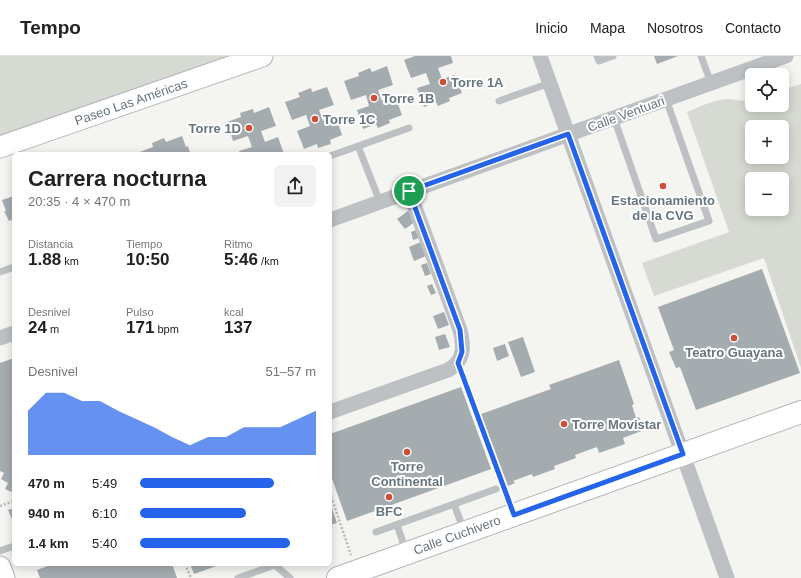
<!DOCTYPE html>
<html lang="es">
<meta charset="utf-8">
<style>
body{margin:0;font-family:Arial,sans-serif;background:#f2f2f2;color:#222;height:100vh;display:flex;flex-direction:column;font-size:15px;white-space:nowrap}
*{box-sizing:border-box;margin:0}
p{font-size:13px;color:#767676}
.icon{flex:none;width:22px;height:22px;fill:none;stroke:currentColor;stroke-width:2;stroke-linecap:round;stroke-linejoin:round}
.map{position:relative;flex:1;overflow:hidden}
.details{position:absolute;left:12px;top:96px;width:320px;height:414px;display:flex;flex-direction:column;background:#fff;border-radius:6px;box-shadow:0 2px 10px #0003}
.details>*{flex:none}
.controls{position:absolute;left:745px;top:12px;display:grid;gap:8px}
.controls a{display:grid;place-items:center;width:44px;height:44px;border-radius:6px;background:#fff;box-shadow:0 2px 10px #0003;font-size:20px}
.pin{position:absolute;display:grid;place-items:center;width:34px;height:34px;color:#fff;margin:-17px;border:2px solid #fff;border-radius:50%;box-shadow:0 1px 4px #0007}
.round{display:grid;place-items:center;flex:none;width:42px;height:42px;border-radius:6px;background:#f2f2f2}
.overview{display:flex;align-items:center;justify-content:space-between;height:68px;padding:0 16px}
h1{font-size:22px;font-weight:700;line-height:30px}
.metrics{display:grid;grid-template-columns:repeat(3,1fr);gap:6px;height:68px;padding:4px 16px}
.metrics div{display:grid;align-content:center}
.metrics b{font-size:17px;font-weight:700}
.metrics small{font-size:11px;font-weight:400}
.metrics p{font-size:11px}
.chart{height:112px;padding:8px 16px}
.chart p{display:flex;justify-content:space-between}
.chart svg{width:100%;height:72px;margin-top:4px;fill:#2563eb;opacity:.7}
ul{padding:0 16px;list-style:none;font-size:13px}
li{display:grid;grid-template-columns:64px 48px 1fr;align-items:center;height:30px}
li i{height:10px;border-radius:5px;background:#2563eb}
header{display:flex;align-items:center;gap:24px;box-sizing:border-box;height:56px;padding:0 20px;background:#fff;border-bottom:1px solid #e0e0e0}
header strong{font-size:19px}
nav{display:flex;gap:22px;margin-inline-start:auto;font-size:14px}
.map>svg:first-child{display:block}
.green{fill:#d6dad2;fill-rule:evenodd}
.building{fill:#a5acb0}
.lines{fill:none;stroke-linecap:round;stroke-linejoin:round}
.secondary-casing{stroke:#b0b5b8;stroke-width:23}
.primary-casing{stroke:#b1b5b8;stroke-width:24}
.path{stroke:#b7babc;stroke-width:2.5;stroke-dasharray:2 2;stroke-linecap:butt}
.lane{stroke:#bdc1c4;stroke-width:7}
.street{stroke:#bdc1c4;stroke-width:15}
.secondary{stroke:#fff;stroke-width:21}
.primary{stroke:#fff;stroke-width:22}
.route-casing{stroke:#fff;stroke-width:8}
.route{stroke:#2563eb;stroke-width:5}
.poi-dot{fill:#ce4e37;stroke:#fff;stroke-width:1.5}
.labels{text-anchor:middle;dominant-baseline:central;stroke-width:4;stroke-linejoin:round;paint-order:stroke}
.poi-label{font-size:13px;font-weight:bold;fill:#66757e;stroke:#fff;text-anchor:start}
.street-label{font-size:13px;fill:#66757e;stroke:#fff}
</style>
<header>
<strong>Tempo</strong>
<nav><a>Inicio</a><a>Mapa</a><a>Nosotros</a><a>Contacto</a></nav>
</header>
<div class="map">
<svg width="801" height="522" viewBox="0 0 801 522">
<rect width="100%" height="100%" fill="#f4f4f1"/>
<path class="green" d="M0 0H229L0 83Z
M801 28V312L764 202 654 240 642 207 729 176 687 56C699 51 713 44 727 43 736 43 743 47 752 44V49H782V34ZM752 71H782V101H752ZM752 123H782V153H752Z"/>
<path class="building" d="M415 0H451L453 7 438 12 442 23 455 19 462 37 449 42 450 45 438 50 436 46 424 51 417 32 430 28 426 17 411 22 404 4Z
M654 0H678L657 8Z
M387 10 393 29 378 34 382 45 395 40 402 59 389 64 390 67 378 72 376 68 363 73 357 54 369 50 366 39 351 44 344 25 359 20 358 17 370 12 372 16Z
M327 31 334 49 319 54 323 65 336 61 342 79 330 84 331 88 318 92 317 88 304 93 297 75 310 70 306 59 292 64 285 46 300 41 298 37 311 32 312 36Z
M269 51 276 70 261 75 265 86 278 81 284 98H240L239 95 252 91 248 80 233 85 227 66 241 61 240 57 253 53 254 57Z
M182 80 186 91 188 90 190 97 189 98 137 97 153 91 152 87 164 82 166 86Z
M14 140V163L9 165 4 155H6L2 144Z
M408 155 416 165 405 173 397 163Z
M416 174 419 182 413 184 411 176Z
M421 186 426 200 414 205 409 191Z
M427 207 431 218 425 220 421 209Z
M762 213 800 317 696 354 680 311 676 312 669 296 674 294 658 251Z
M432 228 436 237 431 239 427 230Z
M444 256 449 269 438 273 433 260Z
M445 278 450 291 439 294 435 281Z
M523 281 535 316 521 321 508 286Z
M505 288 509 300 497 305 493 292Z
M14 302V437L5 433 8 427 1 423 4 417 0 415V307Z
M619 304 634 348 632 349 636 362 639 361 644 374 623 382 625 388 599 397 597 391 575 399 576 402 554 410 555 413 533 421 532 418 513 425 515 427 508 430 481 358 551 333 549 329Z
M461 331 491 413 347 465 330 417V378Z
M330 447 337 467 330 469Z
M14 452V468L8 454Z
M53 508H172L177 522H40L37 514Z
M190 508H222L194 518Z"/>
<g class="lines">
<g class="secondary-casing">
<path id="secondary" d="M0 91 262 0
M0 511 4 522"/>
</g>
<g class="primary-casing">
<path id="primary" d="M338 522 801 356"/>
</g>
<path class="path" d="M463 320 502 424
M330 437 351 499
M0 450 14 445
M185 508 191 522"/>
<path class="lane" d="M597 0 599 5 613 0
M701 0 711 27
M499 45 550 27
M614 62 656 183 709 165 666 43
M358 90 380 146
M330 100 409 72
M0 216 14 211
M454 448 464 475
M397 469 406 495
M376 476 496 433
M0 495 14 490
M238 522 275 509 290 522"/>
<path class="street" d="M540 0 727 522
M330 164 786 0
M0 282 14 277
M330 356 448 314C465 305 464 290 460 274L409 135"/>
<use href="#secondary" class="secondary"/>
<use href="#primary" class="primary"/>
</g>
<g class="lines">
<g class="route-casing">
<path id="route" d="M568 78 683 398 514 459 458 307 462 296 460 274 409 135Z"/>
</g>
<use href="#route" class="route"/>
</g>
<g class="poi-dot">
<circle cx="443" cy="26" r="4"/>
<circle cx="374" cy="42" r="4"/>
<circle cx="315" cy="63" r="4"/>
<circle cx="249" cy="72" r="4"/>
<circle cx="663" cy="130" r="4"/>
<circle cx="734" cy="282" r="4"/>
<circle cx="564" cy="368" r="4"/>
<circle cx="407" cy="396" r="4"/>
<circle cx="389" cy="441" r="4"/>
</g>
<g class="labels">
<g class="poi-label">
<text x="451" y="26">Torre 1A</text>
<text x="382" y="42">Torre 1B</text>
<text x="323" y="63">Torre 1C</text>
<text x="241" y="72" text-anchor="end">Torre 1D</text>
<text x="663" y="144" text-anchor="middle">Estacionamiento<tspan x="663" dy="15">de la CVG</tspan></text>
<text x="734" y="296" text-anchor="middle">Teatro Guayana</text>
<text x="572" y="368">Torre Movistar</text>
<text x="407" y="410" text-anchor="middle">Torre<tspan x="407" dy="15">Continental</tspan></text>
<text x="389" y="455" text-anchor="middle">BFC</text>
</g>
<g class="street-label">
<text transform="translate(131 46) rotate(-19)">Paseo Las Américas</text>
<text transform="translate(626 58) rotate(-20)">Calle Ventuari</text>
<text transform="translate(457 479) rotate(-20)">Calle Cuchivero</text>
</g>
</g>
</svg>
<div class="controls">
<a><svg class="icon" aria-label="locate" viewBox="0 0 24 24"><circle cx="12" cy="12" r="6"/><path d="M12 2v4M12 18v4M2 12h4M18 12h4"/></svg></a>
<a>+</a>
<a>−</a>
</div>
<div class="pin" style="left:409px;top:135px;background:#1e9e55"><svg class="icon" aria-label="arrive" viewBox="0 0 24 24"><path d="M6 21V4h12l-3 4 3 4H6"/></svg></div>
<section class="details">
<div class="overview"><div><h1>Carrera nocturna</h1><p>20:35 · 4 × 470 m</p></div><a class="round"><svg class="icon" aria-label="share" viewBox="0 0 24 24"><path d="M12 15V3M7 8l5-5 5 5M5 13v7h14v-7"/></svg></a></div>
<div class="metrics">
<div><p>Distancia</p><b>1.88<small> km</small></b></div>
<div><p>Tiempo</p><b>10:50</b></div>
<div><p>Ritmo</p><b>5:46<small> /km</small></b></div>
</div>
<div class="metrics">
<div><p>Desnivel</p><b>24<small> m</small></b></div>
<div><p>Pulso</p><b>171<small> bpm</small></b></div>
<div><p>kcal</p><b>137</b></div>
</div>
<div class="chart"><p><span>Desnivel</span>51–57 m</p>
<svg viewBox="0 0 160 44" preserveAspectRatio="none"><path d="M0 44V17L10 6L20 6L30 11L40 11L50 17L60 22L70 27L80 33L90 38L100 33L110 33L120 27L130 27L140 27L150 22L160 17V44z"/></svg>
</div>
<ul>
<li><b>470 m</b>5:49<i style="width:76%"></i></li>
<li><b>940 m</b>6:10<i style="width:60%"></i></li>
<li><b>1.4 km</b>5:40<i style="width:85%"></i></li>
</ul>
</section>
</div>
